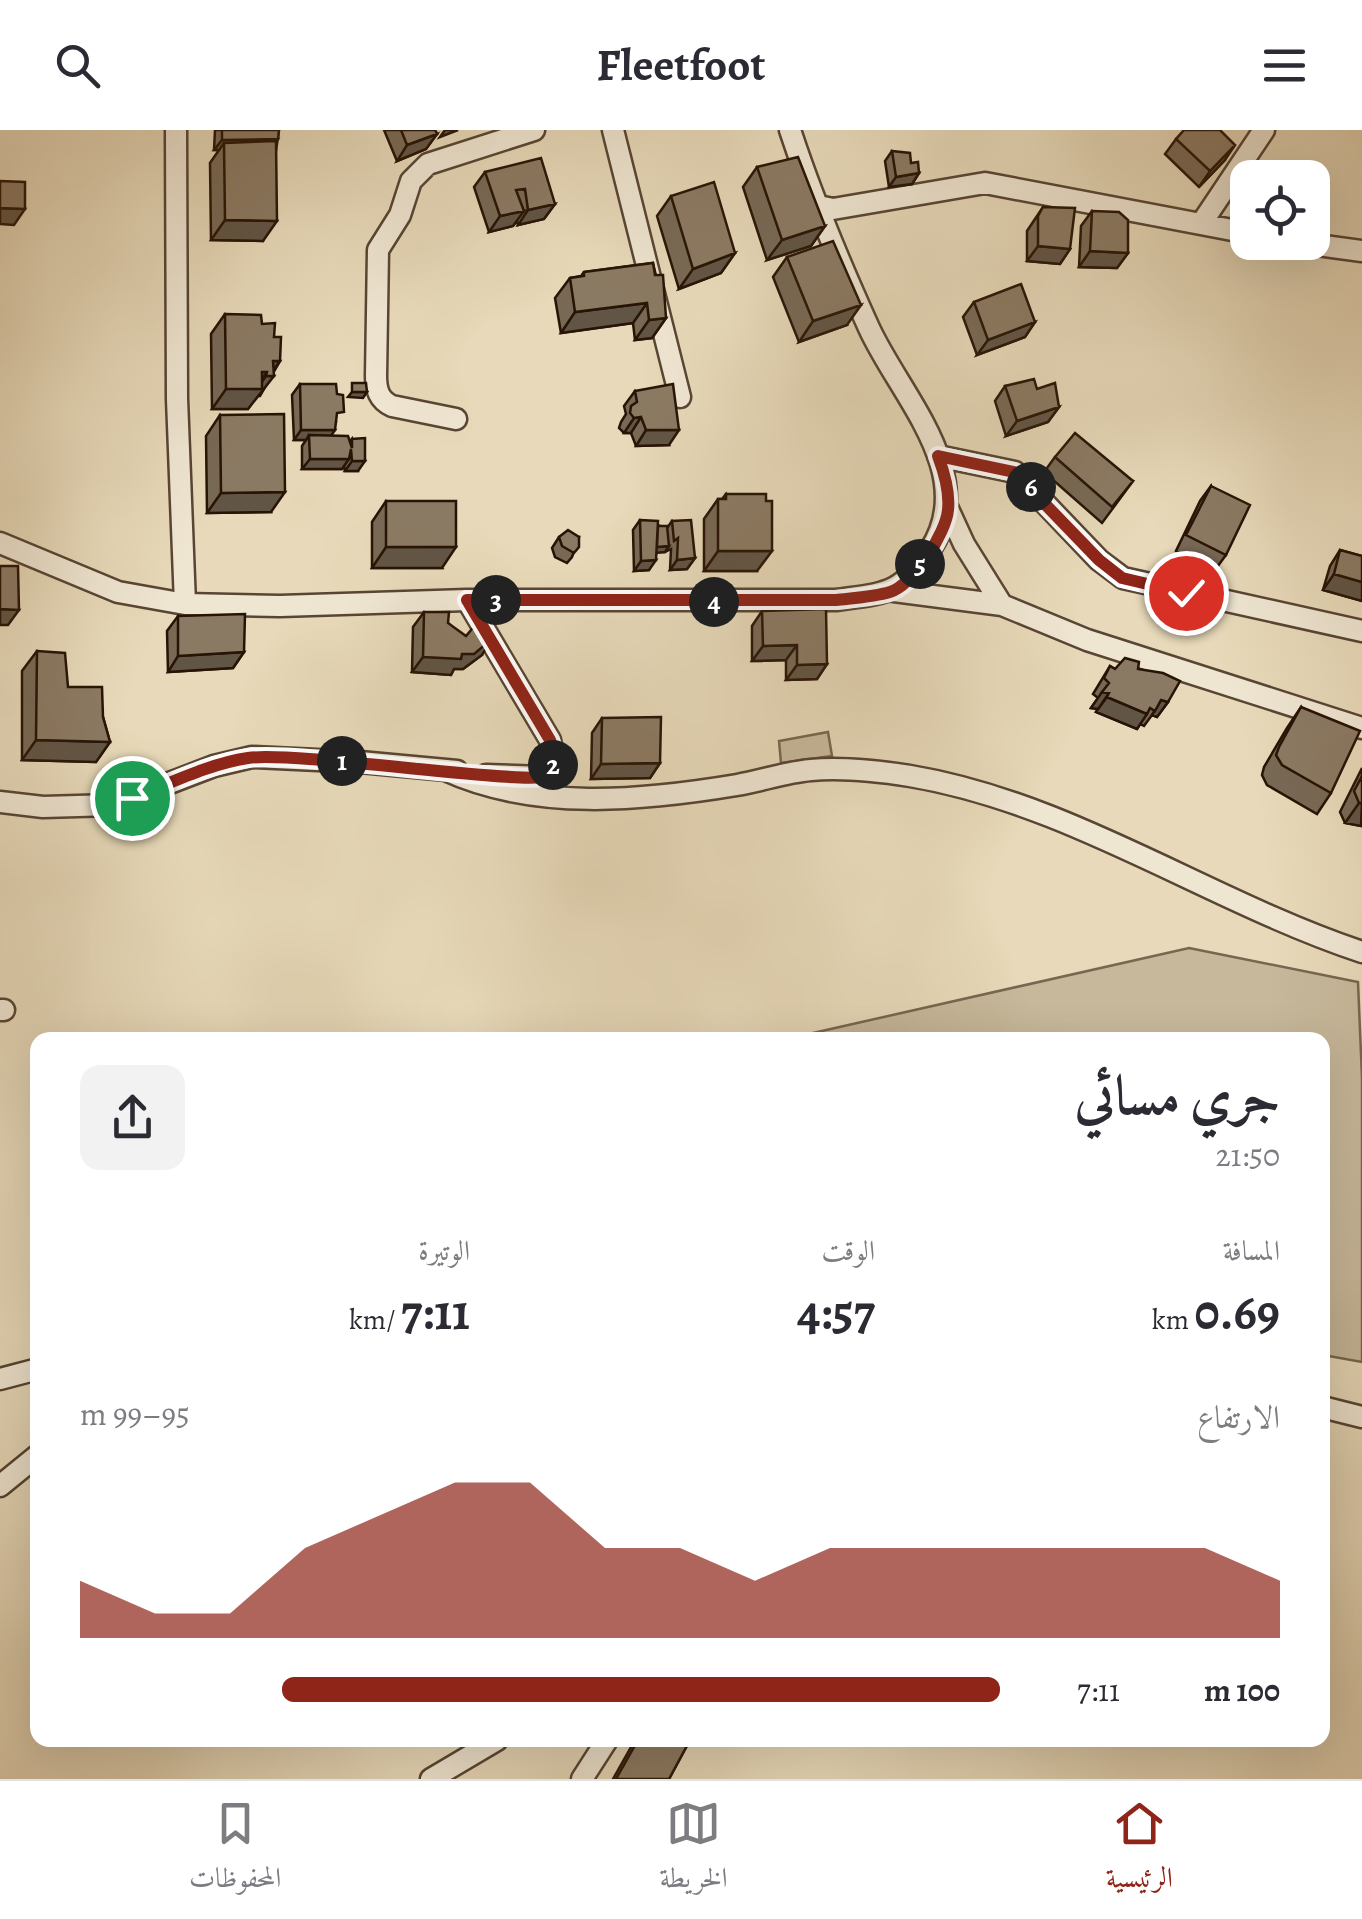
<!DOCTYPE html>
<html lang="ar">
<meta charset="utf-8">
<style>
body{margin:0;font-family:Alegreya,Amiri,serif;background:#f2f2f3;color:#2b2b33;direction:rtl;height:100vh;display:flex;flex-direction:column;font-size:38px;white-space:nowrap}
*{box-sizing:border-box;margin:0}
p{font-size:32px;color:#7c7c81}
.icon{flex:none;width:55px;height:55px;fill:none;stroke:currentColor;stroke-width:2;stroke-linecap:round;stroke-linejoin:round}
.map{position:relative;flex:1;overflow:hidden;direction:ltr}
.panel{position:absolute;left:30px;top:902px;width:1300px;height:715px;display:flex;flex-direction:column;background:#fff;border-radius:20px;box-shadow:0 10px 40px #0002;direction:rtl}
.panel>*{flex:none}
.tools{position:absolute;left:1230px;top:30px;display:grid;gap:20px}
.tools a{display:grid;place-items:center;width:100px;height:100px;border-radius:20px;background:#fff;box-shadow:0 10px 40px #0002;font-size:50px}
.pin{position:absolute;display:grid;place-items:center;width:85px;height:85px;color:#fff;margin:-42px;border:5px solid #fff;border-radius:50%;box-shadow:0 2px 10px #0007}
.km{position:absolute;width:50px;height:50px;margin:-25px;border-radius:50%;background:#222;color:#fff;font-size:28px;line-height:50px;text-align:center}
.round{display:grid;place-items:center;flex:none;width:105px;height:105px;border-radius:20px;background:#f2f2f3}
.overview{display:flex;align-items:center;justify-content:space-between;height:170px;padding:0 50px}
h1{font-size:55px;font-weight:600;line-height:75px}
.metrics{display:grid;grid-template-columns:repeat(3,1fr);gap:15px;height:170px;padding:10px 50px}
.metrics div{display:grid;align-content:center}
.metrics b{font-size:50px;font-weight:600}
.metrics small{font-size:28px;font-weight:400}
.metrics p{font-size:28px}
.chart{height:280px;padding:20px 50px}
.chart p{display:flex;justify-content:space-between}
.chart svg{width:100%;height:180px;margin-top:10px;fill:#8f2418;opacity:.7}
ul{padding:0 50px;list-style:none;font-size:32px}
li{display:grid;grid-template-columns:160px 120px 1fr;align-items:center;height:75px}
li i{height:25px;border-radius:12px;background:#8f2418}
header{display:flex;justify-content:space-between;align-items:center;height:130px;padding:0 50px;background:#fff;font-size:45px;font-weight:600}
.dock{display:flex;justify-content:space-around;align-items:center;height:140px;border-top:2px solid #e1e1e2;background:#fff;font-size:28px;color:#7c7c81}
.dock a{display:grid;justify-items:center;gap:5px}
.dock .current{color:#8f2418}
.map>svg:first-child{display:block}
.green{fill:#c7b89b;stroke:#786650;stroke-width:2.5}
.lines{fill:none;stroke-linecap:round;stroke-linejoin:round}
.minor-casing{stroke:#584533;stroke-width:25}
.minor{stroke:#efe6d2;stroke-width:20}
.wall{fill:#786955;stroke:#281406;stroke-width:2.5}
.shaded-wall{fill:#615545;stroke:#281406;stroke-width:2.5;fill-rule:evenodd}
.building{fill:#8b7a63;stroke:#281406;stroke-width:2.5}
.route-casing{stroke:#fff;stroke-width:20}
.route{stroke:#8f2418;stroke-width:12}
</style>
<header><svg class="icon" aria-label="menu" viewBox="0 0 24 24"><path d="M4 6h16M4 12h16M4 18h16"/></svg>Fleetfoot<svg class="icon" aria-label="search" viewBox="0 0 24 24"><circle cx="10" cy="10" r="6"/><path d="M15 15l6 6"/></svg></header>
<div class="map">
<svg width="1362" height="1649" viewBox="0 0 1362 1649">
<rect width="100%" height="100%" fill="#e7d9b9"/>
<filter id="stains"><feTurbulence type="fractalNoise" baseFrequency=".002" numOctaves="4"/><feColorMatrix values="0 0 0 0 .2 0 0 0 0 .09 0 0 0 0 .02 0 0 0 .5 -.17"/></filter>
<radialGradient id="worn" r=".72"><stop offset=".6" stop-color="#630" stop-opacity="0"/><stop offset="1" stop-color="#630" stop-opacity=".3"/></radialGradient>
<path class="green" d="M828 602 832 626 781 633 779 611Z
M1189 818 1358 852 1362 948V1232L1323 1225 1322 910H782Z"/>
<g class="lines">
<g class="minor-casing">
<path id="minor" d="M176 0 177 269 185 474
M613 0 680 267
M818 76 833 79 985 53 1248 103
M1201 94 1264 0
M1295 112 1362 121
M456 289 392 276C379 270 376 260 376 246L378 120 400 85 411 51 428 34 534 0
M938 326 1015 342 1099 430 1123 448 1362 501
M948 379 964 414 1002 475
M0 413 118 462 185 474 280 476 467 470H836C887 463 900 465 930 420 980 344 900 266 869 198 840 134 812 67 790 0
M894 461 1002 475 1087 510 1362 598
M467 470 550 610 554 631 549 644 544 647 486 645
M445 640C534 681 641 671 737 655 761 651 786 642 811 640 843 637 878 641 910 646 1071 673 1209 771 1362 822
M0 672 43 677 112 675 214 636 252 627 360 632 457 641
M0 880H4
M0 1249 38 1239
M1322 1277 1362 1287
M0 1356 38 1325
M431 1649 497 1610
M582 1649 607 1610"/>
</g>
<use href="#minor" class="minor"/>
</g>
<path class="wall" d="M215 0H279L263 111 211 110 210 33 219 20H214Z
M384 0H435L437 4 426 19 397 31Z
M1176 9 1225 30 1199 57 1165 24Z
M892 21 911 33 919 43 912 54 889 57 885 31Z
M757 37 825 96 811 116 767 130 743 57Z
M485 42 555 74 544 89 518 95 517 91 513 96 489 102 474 57Z
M671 66 735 123 721 143 679 159 657 86Z
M1043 77 1070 119 1060 134 1027 131V101Z
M1092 81 1128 123 1117 138 1079 137 1081 96Z
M787 127 847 195 799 212 773 147Z
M653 133 666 188 652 208 635 210 633 193 561 203 555 168 570 148 581 146 584 142Z
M974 172 1035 192 1025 207 977 225 963 187Z
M225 184 262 194 274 207 280 231 260 266H257L248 279H212L211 204Z
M300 254 336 292 331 305 350 312 352 309 358 341H345L344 336 342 339H302V316L306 310H294L292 265Z
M1005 256 1037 259 1059 277 1048 292 1006 306 995 271Z
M635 261 669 315 636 316 631 303H624L619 298 621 292 626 284 624 276Z
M220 285 271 382 207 383 206 306Z
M1055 327 1133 351 1102 393 1044 342Z
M1211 356 1226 425 1215 440 1176 421 1200 371Z
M726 364 757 441H704V389L718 369H722Z
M386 371 442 438H372V392Z
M640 390 667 398 672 391 695 428 687 439 670 440 671 419 667 421V419L665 422H657L649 440 634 441 633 400Z
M559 407H579L572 427 567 433 555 427 552 418Z
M1340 420 1362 426V471L1323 460 1330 436Z
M762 481 827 534 817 549 786 550V530L752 531V496Z
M424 482 448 493 482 525 463 539H454L451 545 412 542 413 497Z
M178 486 244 522 233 538 168 542 167 501Z
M37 521 68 557 103 587 110 612 96 632 22 630V541Z
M1110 536 1115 539H1138L1168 572 1157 587 1152 585 1144 596 1140 594 1137 599 1096 582 1098 579 1091 578 1098 568 1093 564Z
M1301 577 1331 663 1317 684 1267 655 1262 645 1264 637 1287 598Z
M602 588 660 633 650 648 591 649 592 603Z
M1362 638V696L1345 693 1340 682Z
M635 1610H690L669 1649H613Z"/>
<path class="shaded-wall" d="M445 0H458L440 7Z
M437 4 426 19 397 31 407 15Z
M278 9 271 19 224 13 219 20H214L222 10Z
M1235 15 1225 30 1199 57 1210 41Z
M919 43 912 54 889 57 896 47Z
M555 74 544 89 518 95 528 80Z
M0 78 25 79 14 95 0 94Z
M524 81 513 96 489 102 500 86Z
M225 90 277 91 263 111 211 110Z
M825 96 811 116 767 130 782 110Z
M1038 116 1070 119 1060 134 1027 131Z
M1090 121 1128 123 1117 138 1079 137Z
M735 123 721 143 679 159 693 139Z
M647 173 633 193 561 203 575 182Z
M861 175 847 195 799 212 813 191Z
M666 188 652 208 635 210 649 190Z
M1035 192 1025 207 977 225 988 210Z
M273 231H280L269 246H274L248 279H212L226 259 262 242ZM267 242 266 246 257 259H255Z
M352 262H367L363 268 348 267Z
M1059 277 1048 292 1006 306 1017 291Z
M641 287 631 303H624L634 288Z
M301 300H335L328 310 309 305 306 310H294Z
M646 300H679L669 315 636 316Z
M310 329H349L342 339H302Z
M352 331H365L358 341H345Z
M285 362 271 382 207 383 221 363Z
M669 416 665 422 654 423 657 417Z
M386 417H456L442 438H372Z
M718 421H772L757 441H704Z
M695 428 687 439 670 440 677 430Z
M656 430 649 440 634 441 641 431Z
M1334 444 1362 452V471L1323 460Z
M0 479 19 480 8 495H0Z
M492 509 482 525 463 539H454L451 545 412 542 423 527 462 524Z
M797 515 786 530 752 531 763 516Z
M244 522 233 538 168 542 178 526Z
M827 534 817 549 786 550 797 535Z
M1102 562 1109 563 1098 579 1091 578Z
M1107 567 1147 584 1137 599 1096 582Z
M1161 570 1168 572 1157 587 1152 585Z
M36 610 110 612 96 632 22 630Z
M660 633 650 648 591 649 601 634Z
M1359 673H1362L1361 696 1345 693Z"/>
<path class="building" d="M222 0H279L278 9 222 10Z
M401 0H435L437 4 407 15Z
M1184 0H1220L1235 15 1210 41 1176 9Z
M276 11 277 91 225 90 224 13Z
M892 21 910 23 911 33 918 32 919 43 896 47Z
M798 27 825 96 782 110 757 37Z
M541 28 555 74 528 80 525 59 516 60 524 81 500 86 485 42Z
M0 51 25 52V79L0 78Z
M714 52 735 123 693 139 671 66Z
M1043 77 1075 78 1070 119 1038 116V86Z
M1092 81 1119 82 1128 90V123L1090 121Z
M833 111 861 175 813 191 787 127Z
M653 133 655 145H663L666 188 649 190 647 173 575 182 570 148 584 146V142Z
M1021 154 1035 192 988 210 974 172Z
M225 184 261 185 262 194 275 193 274 207H281L280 231H273L274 246H266L267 242H262V259H226Z
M1034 249 1037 259 1055 253 1059 277 1017 291 1005 256Z
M352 253H366L367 262H352Z
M300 254H336L337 264 343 265 344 282 337 283 335 300H301Z
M673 254 679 300H646L641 287 634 288 630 283 631 276 637 272 635 261Z
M284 284 285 362 221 363 220 285Z
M1075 303 1133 351 1112 377 1055 327Z
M309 305 348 306 352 318V309L365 308V331H352L351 319 349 329H310Z
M1211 356 1250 375 1226 425 1186 405Z
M726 364H766V371H772V421H718V369H726Z
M386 371H456V417H386Z
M640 390 658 391 656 430 641 431Z
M691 390 695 428 677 430 678 408 674 411 672 391Z
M658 396H667L669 416 657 417Z
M568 400 579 407V417L574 423 562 416 559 407Z
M1340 420 1362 426V452L1334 444Z
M0 436H18L19 480 0 479Z
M826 479 827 534 797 535V515L763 516 762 481Z
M424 482H449L448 493 466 506 476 494 492 509 474 524H462L461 529 423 527Z
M245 484 244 522 178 526V486Z
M37 521 65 523 68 557H102L103 587 110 612 36 610Z
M1125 528 1139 532 1138 539 1163 543 1180 551 1168 572 1161 570 1155 581 1150 578 1147 584 1107 567 1109 563 1102 562 1109 553 1104 548 1110 536 1115 539Z
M1301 577 1360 601 1331 663 1282 635 1276 625 1279 617Z
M661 587 660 633 601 634 602 588Z
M1362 646V673H1359L1354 661Z
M638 1610H690L669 1649H616Z"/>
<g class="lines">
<g class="route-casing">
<path id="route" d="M132 668C169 654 208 634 248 628 295 621 532 656 547 646 558 638 554 620 550 610L467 470H836C853 468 873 467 890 462 913 455 946 403 948 380 950 362 944 342 938 326L1014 342 1099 430 1122 448 1186 463"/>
</g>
<use href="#route" class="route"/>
</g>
<rect width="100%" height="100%" filter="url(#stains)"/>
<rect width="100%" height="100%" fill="url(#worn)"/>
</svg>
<div class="tools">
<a><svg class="icon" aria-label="locate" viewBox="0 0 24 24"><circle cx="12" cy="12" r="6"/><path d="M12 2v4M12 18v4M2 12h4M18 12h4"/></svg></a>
</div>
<div class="pin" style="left:132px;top:668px;background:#1e9e55"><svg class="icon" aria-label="arrive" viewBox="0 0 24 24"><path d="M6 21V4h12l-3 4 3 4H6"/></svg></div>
<div class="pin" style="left:1186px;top:463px;background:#d93025"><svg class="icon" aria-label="check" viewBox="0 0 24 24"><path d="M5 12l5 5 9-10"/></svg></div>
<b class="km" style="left:342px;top:631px">1</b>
<b class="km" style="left:553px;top:635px">2</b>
<b class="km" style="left:496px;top:470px">3</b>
<b class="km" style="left:714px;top:472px">4</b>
<b class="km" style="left:920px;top:434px">5</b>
<b class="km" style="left:1031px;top:357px">6</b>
<section class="panel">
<div class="overview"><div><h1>جري مسائي</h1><p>21:50</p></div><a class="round"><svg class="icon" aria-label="share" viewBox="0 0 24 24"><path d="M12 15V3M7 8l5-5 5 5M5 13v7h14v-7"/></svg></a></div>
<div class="metrics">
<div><p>المسافة</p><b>0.69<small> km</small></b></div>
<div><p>الوقت</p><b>4:57</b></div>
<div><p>الوتيرة</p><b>7:11<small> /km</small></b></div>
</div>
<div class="chart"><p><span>الارتفاع</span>95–99 m</p>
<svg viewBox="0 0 160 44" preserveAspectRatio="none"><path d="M0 44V30L10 38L20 38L30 22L40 14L50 6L60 6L70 22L80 22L90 30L100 22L110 22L120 22L130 22L140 22L150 22L160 30V44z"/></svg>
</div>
<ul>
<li><b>100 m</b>7:11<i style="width:78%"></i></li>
</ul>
</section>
</div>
<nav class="dock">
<a class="current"><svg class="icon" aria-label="home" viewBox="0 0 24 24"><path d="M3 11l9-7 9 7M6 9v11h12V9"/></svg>الرئيسية</a>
<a><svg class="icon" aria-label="map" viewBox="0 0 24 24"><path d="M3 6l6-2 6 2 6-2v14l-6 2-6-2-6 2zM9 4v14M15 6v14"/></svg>الخريطة</a>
<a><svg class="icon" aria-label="saved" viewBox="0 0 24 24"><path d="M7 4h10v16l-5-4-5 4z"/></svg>المحفوظات</a>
</nav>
